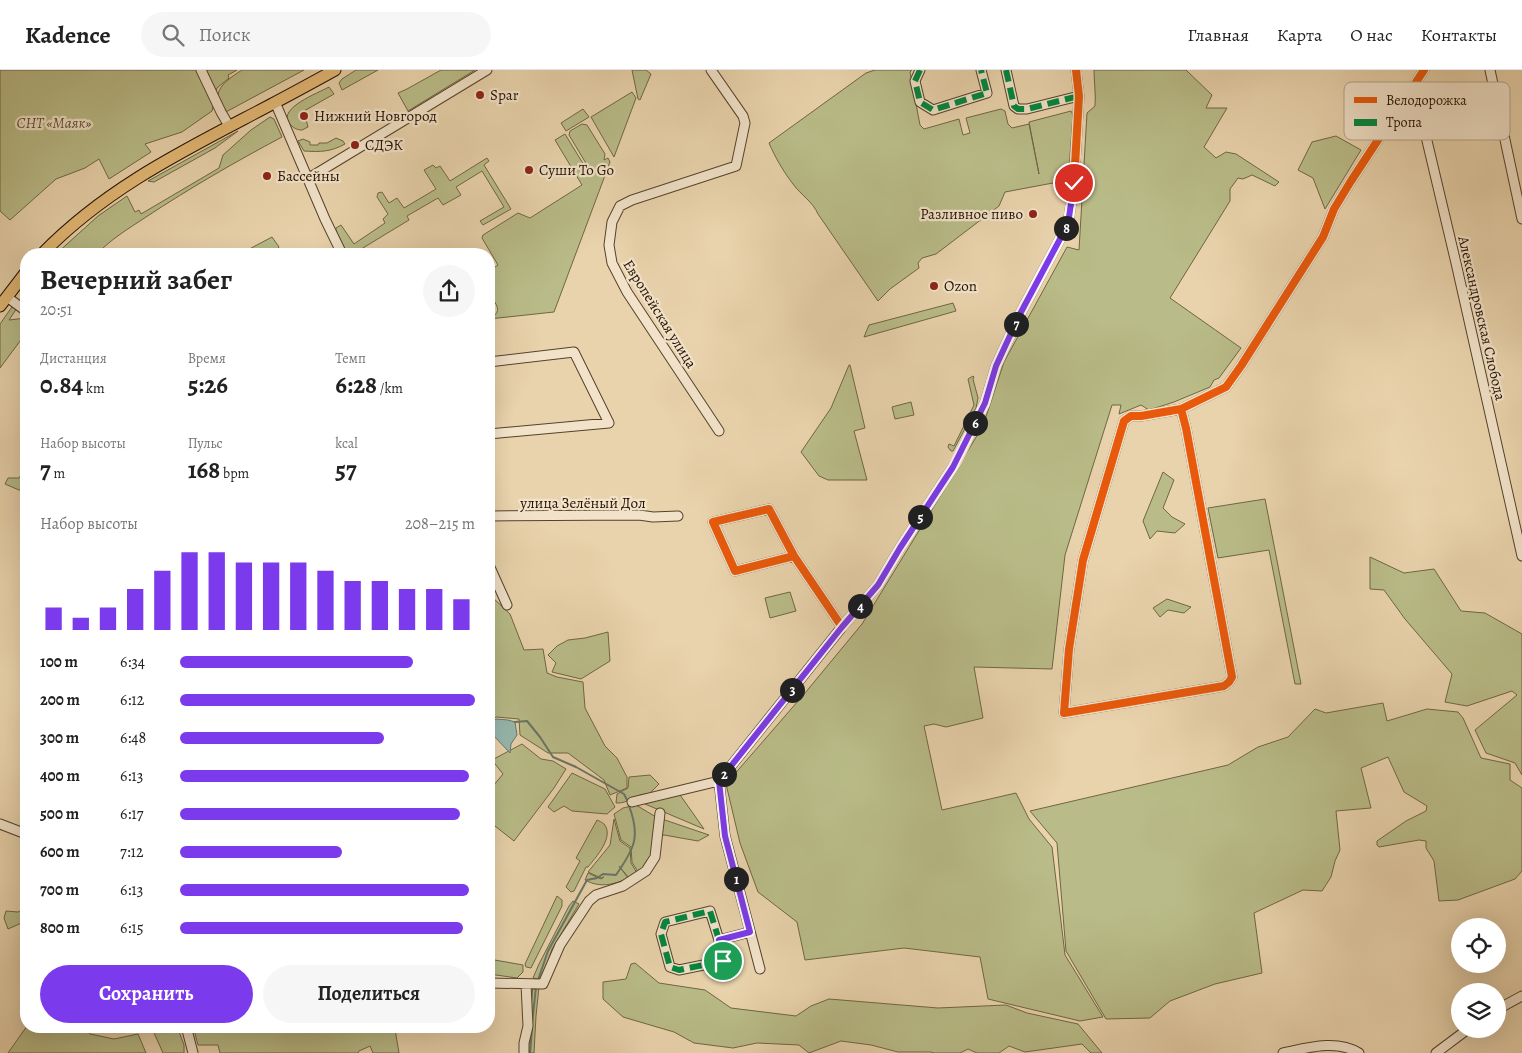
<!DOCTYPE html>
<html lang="ru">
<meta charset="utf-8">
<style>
body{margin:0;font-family:Alegreya,serif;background:#f6f6f6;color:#222;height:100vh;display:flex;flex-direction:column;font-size:19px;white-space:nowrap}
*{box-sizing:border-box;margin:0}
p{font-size:16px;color:#767676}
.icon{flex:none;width:28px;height:28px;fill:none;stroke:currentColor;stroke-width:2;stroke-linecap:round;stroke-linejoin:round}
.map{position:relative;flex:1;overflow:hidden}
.side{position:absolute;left:20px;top:178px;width:475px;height:785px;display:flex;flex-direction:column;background:#fff;border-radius:20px;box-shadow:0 5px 20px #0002}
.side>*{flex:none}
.buttons{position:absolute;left:1451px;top:848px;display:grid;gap:10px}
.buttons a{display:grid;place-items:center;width:55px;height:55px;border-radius:50%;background:#fff;box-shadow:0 5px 20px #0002;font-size:25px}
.pin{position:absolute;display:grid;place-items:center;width:42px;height:42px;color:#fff;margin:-21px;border:2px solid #fff;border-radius:50%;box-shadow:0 1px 5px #0007}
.km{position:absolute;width:25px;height:25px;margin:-12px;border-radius:50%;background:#222;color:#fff;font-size:14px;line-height:25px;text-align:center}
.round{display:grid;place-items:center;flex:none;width:52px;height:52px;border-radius:26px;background:#f6f6f6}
.head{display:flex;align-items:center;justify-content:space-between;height:85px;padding:0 20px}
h1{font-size:28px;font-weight:700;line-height:38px}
.metrics{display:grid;grid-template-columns:repeat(3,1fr);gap:8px;height:85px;padding:5px 20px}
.metrics div{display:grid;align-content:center}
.metrics b{font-size:25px;font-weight:700}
.metrics small{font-size:14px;font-weight:400}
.metrics p{font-size:14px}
.chart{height:140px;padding:10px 20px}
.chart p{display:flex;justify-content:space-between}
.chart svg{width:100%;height:90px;margin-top:5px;stroke:#7c3aed;stroke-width:6}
.action{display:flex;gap:10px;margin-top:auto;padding:10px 20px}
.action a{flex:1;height:58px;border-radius:30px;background:#7c3aed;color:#fff;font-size:20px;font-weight:700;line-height:58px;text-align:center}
.action a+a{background:#f6f6f6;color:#222}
ul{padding:0 20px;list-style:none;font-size:16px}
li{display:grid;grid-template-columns:80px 60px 1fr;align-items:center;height:38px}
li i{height:12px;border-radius:6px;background:#7c3aed}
header{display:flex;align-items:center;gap:30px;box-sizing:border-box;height:70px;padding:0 25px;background:#fff;border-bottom:1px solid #e0e0e0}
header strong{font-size:24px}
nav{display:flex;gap:28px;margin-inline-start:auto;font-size:18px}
.search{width:350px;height:45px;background:#f6f6f6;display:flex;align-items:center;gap:12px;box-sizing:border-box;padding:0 18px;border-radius:28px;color:#767676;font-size:19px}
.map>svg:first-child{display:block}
.green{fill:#b9bc88;stroke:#6f6644}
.water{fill:#97b7ae;stroke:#697568}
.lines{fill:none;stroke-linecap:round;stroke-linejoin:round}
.stream{stroke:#697568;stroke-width:2}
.minor-casing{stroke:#56422b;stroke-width:11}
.major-casing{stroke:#251100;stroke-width:13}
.minor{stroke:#f1e2c9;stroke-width:9}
.major{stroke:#e4ba76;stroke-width:11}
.quiet{stroke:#00873e;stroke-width:6;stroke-dasharray:12 6;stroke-linecap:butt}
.cycleway-casing{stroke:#f1e2c9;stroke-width:11}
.cycleway{stroke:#e8590c;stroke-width:8}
.route-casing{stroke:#fff;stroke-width:10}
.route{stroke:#7c3aed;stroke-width:6}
.poi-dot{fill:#8f2418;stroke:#f1e2c9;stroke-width:2}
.labels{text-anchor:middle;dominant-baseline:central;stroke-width:4.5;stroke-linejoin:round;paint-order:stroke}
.poi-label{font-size:15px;fill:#251100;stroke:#f1e2c9;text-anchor:start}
.park-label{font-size:15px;font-style:italic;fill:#594d30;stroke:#f1e2c9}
.street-label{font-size:15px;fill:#251100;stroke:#f1e2c9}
.key{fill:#f1e2c9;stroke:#b4a38d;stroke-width:1}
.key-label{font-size:14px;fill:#251100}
</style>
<header>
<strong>Kadence</strong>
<div class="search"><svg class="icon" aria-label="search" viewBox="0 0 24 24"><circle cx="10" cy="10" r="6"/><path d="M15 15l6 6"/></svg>Поиск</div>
<nav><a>Главная</a><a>Карта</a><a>О нас</a><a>Контакты</a></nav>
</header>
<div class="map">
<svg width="1522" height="983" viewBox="0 0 1522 983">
<rect width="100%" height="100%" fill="#e9d3ac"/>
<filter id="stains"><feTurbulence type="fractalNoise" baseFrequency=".004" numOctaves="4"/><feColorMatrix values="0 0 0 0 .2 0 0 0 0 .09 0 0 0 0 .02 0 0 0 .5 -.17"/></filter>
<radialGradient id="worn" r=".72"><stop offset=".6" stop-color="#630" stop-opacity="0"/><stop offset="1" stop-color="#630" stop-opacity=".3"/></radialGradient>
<path class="green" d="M0 0H237L228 5 229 8 217 18 212 41 182 62 145 74 151 82 109 109 99 89 85 98 56 109 10 150 0 141Z
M242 0H304L224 43C222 39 218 33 218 29 216 16 233 6 242 0Z
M356 0H378L342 20 339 13 342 9Z
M441 0H475L408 41 398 23 407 19Z
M632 0H646L651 4 640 30 638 29Z
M875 0H912L910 2 920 55 924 59 959 49 963 65 970 63 966 48 1001 39 1005 41 1008 54 1012 58 1029 54 1039 104 1029 52 1071 41 1073 45 1069 99 1062 101 1070 100 1069 110 1005 122 999 136 936 184 922 188 918 193 919 198 890 219 878 231 818 144C813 132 801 125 793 114 783 101 775 87 769 73L866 3Z
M1094 0H1186L1212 25 1206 38H1227L1204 77 1216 88 1226 82 1236 84 1279 112 1275 116 1252 105 1243 109 1238 108 1230 119V131L1170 228 1241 278 1219 308 1214 310 1210 317 1174 332 1149 340 1141 335 1119 344 1121 335H1112L1065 485 1052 599 974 597 983 648 946 657 934 654 924 656 942 740 1016 723 1029 749 1052 777 1065 885 1103 947 1080 951 988 929 980 887 904 878 805 890 797 852 758 822 740 773 726 714 805 623 862 554 983 356 1004 292 1067 177 1079 180 1087 43 1095 36C1096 24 1094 12 1094 0Z
M329 17 334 24 304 41 308 57 302 60C297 60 293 58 289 53 278 38 318 23 329 17Z
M632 22 636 28 614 87 591 47Z
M583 39 589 47 566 61 561 53Z
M270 47 274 49 282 67C235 92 190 118 146 147 128 159 111 169 97 184H66L64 182 63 184H56L98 146 127 126 135 142 139 140 141 144 219 98 223 85 251 60Z
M582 54 587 55 605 84 604 90 608 88 610 92 554 242 489 249C506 240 493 233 489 222 487 216 489 207 489 201L498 195 482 168 483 165 518 143 530 148 582 115 555 70 565 64 587 100 591 98 587 95 569 65 570 61Z
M238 61 215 78 154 112 148 111Z
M1336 66 1361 80 1325 139 1313 108 1298 100 1312 72Z
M336 68 343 71 345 74C330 82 321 82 304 81L298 71 303 69 310 72V75H318L319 73H327Z
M487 88 489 91 484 95 511 139 483 155 480 151 504 137 482 101 456 117 461 125 443 135 438 128 407 146 409 150 353 184H347L336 164V158L341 155 354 174 385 153 383 149 388 144 377 127 378 123 382 122 389 133 397 128 404 138 436 119 424 100 433 95 436 98 440 96 450 111Z
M272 167 279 177 273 184H240Z
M953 233 956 241 864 267 869 255Z
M15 236 17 238 9 250 26 248V263L0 298V254L12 237Z
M849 295H850L865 358 854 361 867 410H828L819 406 801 382 831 338Z
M973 306 974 307 973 309 978 328 976 338 953 381H951L948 377 949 374 954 376 974 335 968 309Z
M911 332 914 345 895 349 892 337Z
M26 397V423L5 414 8 408H19Z
M1163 402 1174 410 1163 438 1172 447 1185 454 1175 463 1157 461 1150 469 1143 451Z
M1265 429 1301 614H1295L1269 480 1218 488 1208 438Z
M1370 487 1404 503 1434 499 1461 541 1485 543 1522 564V705L1515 693 1486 683 1475 660 1517 625 1512 621 1467 636 1445 632 1452 604 1405 549 1384 520 1370 519Z
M790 522 796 541 770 548 765 528Z
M490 525 510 544 524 580 543 579 547 603 557 607 583 612 585 638 605 676 617 688 627 707V718L610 725 604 710 568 683H548L520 665 519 649 496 647 489 653V528Z
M1167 529 1191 537 1184 543 1168 540 1160 547 1153 538Z
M608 562 610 591 581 609 552 602 556 593 548 585 557 576 568 570 585 568Z
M1383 633 1387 651 1427 639 1458 642 1463 648 1481 688 1510 694V710L1522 718V801L1515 809 1458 830 1439 831 1434 791 1426 778V771L1419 770 1379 777 1377 775V771L1406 751 1426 741 1427 736 1404 722 1388 687 1361 698 1371 738 1336 741 1340 780 1335 791 1331 807 1322 821 1303 820 1254 843 1262 903 1215 914 1170 931 1150 948 1106 949 1066 881 1057 773 1030 741 1228 695 1258 677 1288 667 1315 639 1326 643Z
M522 674 541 689 553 691 566 699 554 718 514 771 495 756 489 764V721L503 704 492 690Z
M572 703 605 719 615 737 607 744 572 741 564 736 554 742 548 737Z
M650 705 659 714 649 724C635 723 629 734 616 733L617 724 628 718 629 707Z
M678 722 704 759 645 734Z
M636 735 656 747 709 765 698 771 664 765 655 768C653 784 653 793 638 802L632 792 631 777 621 770 614 744 623 738Z
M614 749 620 771 630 778 631 793 637 803 629 808 619 796 628 808C614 815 599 818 585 810L588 803 601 809 604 807 601 808 588 802 610 775Z
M597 750C599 751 602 752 604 754 615 767 595 788 588 797H586L574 821 571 822 566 817 580 791 576 788Z
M557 826 562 830V836L531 898 526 897 525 894Z
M573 831 579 834 552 879 542 910 533 908 539 894 569 836Z
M26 838V851L8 859 4 848 6 841 18 842Z
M489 889 523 895V902L517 908 489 904Z
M635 893 659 913 705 920 731 938 796 946 811 936 829 929 938 938 1006 935 1027 943 1078 954 1102 983H1091L1082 974 1025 982 1009 976 999 983H977L968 979 960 983H934L931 982H898L871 975 841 971 809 983 799 975 757 973 733 978 694 973 674 962 623 947 603 929V912L626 909 631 894Z
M533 916 539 917 536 946 534 983H527Z
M27 956H87L90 964 114 969 138 964 146 983H8Z
M177 956 184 975V983H163L151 956Z
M193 956H400L395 959 399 983H373L370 976 359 981 358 983H220L218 975H198Z"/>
<path class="water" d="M496 649 508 650 515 652 517 665 511 674 510 683 494 666 491 662 489 655Z"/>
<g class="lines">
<path class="stream" d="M515 652 527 651 540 667 553 687 576 697 624 724 627 730
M538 910 548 881 587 810 597 808 603 804 616 805C634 779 641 767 629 736
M532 954 536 917
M530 983 532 959"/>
<g class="minor-casing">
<path id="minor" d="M201 0 221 42 229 56
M711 0 743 46 745 53 736 96 632 130 620 136 612 152 609 175 612 193 627 222 719 361
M920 0 915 11 920 32 933 40 987 23 981 0
M1006 0 1014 36 1018 39H1027L1079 26
M1490 0 1522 149
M1414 16 1456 193 1522 486
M275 32 325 149 342 184
M309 108 487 0
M7 227 26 241
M489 292 574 282 609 353 489 364
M1181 339 1141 346H1131L1124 351 1083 490 1069 579 1064 643 1224 616 1229 612 1232 607 1186 358 1181 339 1226 317 1241 296 1323 167 1334 139 1351 111 1424 0
M489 446 639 445 653 447 678 446
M794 486 735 501 713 452 769 439 794 486 842 557 878 515 900 478 957 391 985 333 996 296 1020 244 1068 154 1074 113 1079 26 1076 0
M489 495 507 535
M719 711 725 766 760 899
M632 732 719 711 842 557
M0 754 26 764
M719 870 710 841 665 852 661 864 670 897 679 900 723 891 719 870 750 862
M489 913 543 914 560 875 589 831 596 825 623 816 646 801 655 787 660 743
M1498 939 1522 926
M186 956 193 983
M524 983V973L528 956 526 914
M1283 983C1307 978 1336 969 1359 983
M1436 983 1468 959"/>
</g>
<g class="major-casing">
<path id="major" d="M42 184C109 115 191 77 274 33 295 22 315 11 335 0
M0 236 26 202"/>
</g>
<use href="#minor" class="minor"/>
<use href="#major" class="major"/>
<path class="quiet" d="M920 0 915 11 920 32 933 40 987 23 981 0
M1006 0 1014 36 1018 39H1027L1079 26
M719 870 710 841 665 852 661 864 670 897 679 900 723 891 719 870 750 862"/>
<g class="cycleway-casing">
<path id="cycleway" d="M1181 339 1141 346H1131L1124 351 1083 490 1069 579 1064 643 1224 616 1229 612 1232 607 1186 358 1181 339 1226 317 1241 296 1323 167 1334 139 1351 111 1424 0
M794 486 735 501 713 452 769 439 794 486 842 557 878 515 900 478 957 391 985 333 996 296 1020 244 1068 154 1074 113 1079 26 1076 0"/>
</g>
<use href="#cycleway" class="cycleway"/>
</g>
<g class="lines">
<g class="route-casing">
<path id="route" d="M723 891 719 870 750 862 725 766 719 711 842 557 878 515 900 478 953 397 985 333 996 296 1020 244 1068 154 1074 113"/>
</g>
<use href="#route" class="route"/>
</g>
<g class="poi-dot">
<circle cx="480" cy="25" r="5"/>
<circle cx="304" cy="46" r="5"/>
<circle cx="355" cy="75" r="5"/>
<circle cx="529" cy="100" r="5"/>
<circle cx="267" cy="106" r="5"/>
<circle cx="1033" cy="144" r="5"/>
<circle cx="934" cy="216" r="5"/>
</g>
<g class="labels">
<g class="poi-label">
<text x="490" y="25">Spar</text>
<text x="314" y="46">Нижний Новгород</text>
<text x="365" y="75">СДЭК</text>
<text x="539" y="100">Суши To Go</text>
<text x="277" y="106">Бассейны</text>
<text x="1023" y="144" text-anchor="end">Разливное пиво</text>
<text x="944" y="216">Ozon</text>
</g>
<g class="park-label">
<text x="54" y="53">СНТ «Маяк»</text>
</g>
<g class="street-label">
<text transform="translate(660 244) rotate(58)">Европейская улица</text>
<text transform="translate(1482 248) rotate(77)">Александровская Слобода</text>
<text x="583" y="433">улица Зелёный Дол</text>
</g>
</g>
<rect x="1344" y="12" width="166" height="58" rx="8" class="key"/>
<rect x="1354" y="27" width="23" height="6" fill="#e8590c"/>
<rect x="1354" y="49" width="23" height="7" fill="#00873e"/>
<g class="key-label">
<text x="1386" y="35">Велодорожка</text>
<text x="1386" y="57">Тропа</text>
</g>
<rect width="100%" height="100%" filter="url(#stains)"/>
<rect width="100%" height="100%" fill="url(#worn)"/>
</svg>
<div class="buttons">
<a><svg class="icon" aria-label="locate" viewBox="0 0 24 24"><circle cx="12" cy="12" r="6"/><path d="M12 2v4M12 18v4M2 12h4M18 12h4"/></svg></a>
<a><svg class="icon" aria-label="layers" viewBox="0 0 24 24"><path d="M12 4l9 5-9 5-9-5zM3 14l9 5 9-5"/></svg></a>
</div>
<div class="pin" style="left:723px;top:891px;background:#1e9e55"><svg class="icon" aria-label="arrive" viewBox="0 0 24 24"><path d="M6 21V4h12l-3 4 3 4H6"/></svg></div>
<div class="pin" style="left:1074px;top:113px;background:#d93025"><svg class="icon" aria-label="check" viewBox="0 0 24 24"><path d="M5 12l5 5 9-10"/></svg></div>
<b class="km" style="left:736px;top:809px">1</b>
<b class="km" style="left:724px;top:704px">2</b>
<b class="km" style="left:792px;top:620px">3</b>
<b class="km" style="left:860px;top:536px">4</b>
<b class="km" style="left:920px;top:447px">5</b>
<b class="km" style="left:975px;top:353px">6</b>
<b class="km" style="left:1016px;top:254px">7</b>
<b class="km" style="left:1066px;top:158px">8</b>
<section class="side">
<div class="head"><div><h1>Вечерний забег</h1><p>20:51</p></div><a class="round"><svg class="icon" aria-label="share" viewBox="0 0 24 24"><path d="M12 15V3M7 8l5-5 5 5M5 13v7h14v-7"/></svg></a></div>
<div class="metrics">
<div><p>Дистанция</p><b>0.84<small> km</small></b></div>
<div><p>Время</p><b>5:26</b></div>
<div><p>Темп</p><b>6:28<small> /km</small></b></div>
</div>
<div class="metrics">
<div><p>Набор высоты</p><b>7<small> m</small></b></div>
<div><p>Пульс</p><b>168<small> bpm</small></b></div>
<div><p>kcal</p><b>57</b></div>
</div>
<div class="chart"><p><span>Набор высоты</span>208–215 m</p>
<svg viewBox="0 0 160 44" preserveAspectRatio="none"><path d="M5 44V33M15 44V38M25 44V33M35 44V24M45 44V15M55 44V6M65 44V6M75 44V11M85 44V11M95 44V11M105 44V15M115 44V20M125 44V20M135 44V24M145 44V24M155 44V29"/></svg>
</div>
<ul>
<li><b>100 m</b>6:34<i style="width:79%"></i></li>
<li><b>200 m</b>6:12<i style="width:100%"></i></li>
<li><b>300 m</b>6:48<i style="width:69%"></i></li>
<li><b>400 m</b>6:13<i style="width:98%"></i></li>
<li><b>500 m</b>6:17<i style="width:95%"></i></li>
<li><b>600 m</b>7:12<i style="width:55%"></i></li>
<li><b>700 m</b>6:13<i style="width:98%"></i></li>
<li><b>800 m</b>6:15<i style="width:96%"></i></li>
</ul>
<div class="action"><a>Сохранить</a><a>Поделиться</a></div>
</section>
</div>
